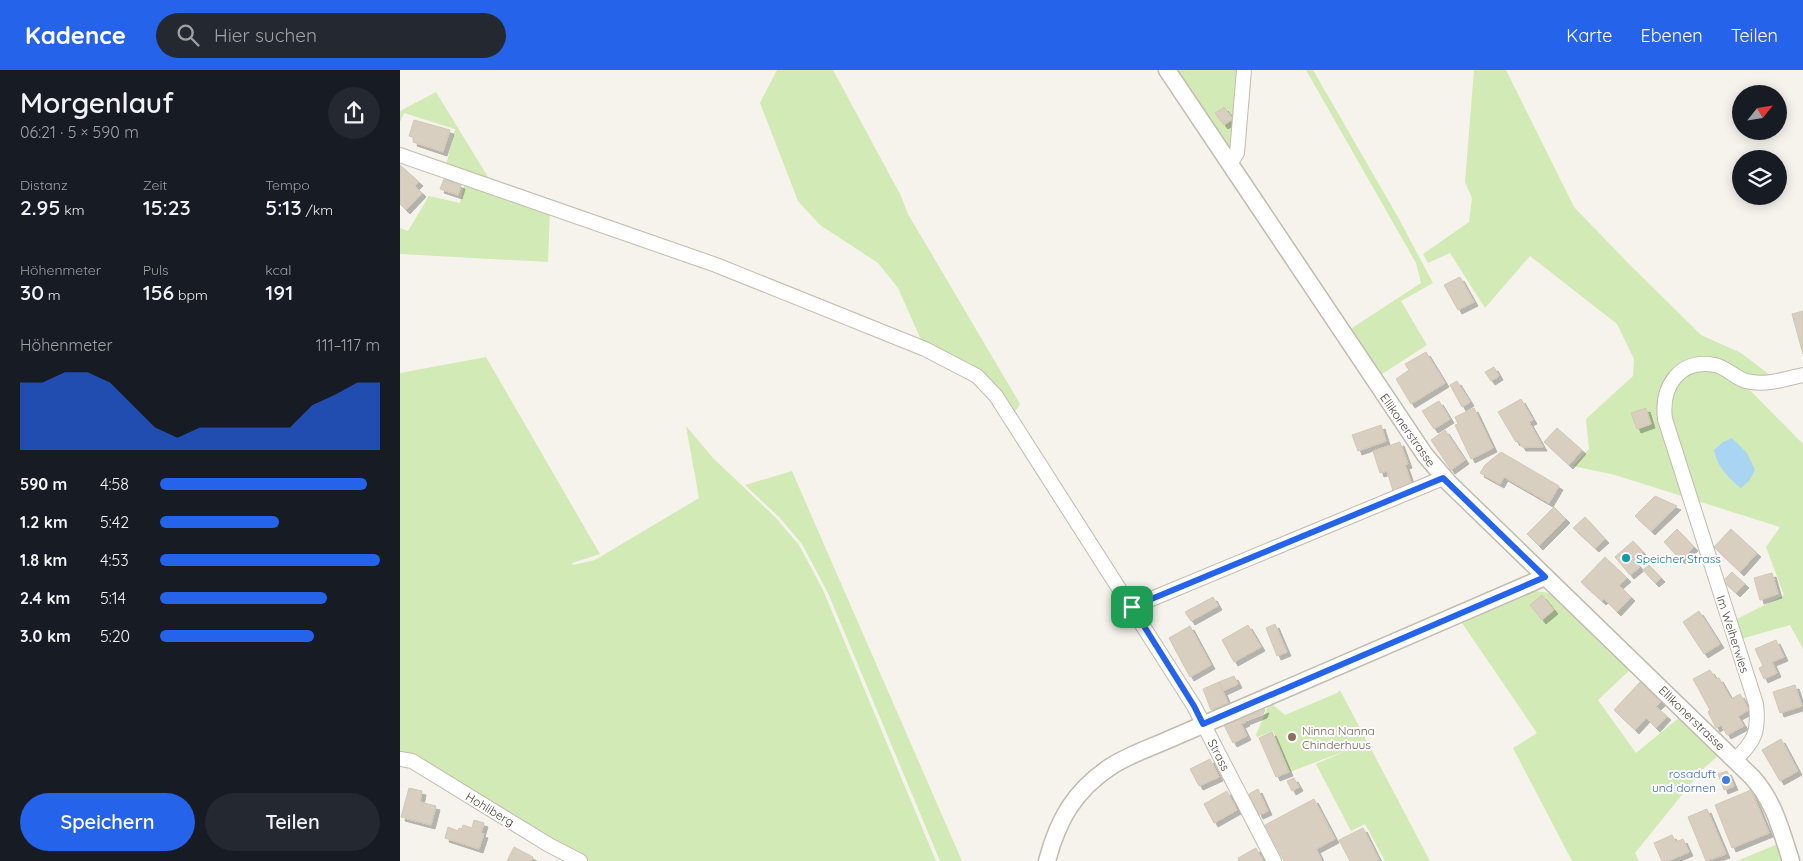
<!DOCTYPE html>
<html lang="de">
<meta charset="utf-8">
<style>
body{margin:0;font-family:Quicksand,sans-serif;background:#242831;color:#f1f3f6;height:100vh;display:flex;flex-direction:column;font-size:19px;white-space:nowrap}
*{box-sizing:border-box;margin:0}
p{font-size:16px;color:#9ea1a6}
.icon{flex:none;width:28px;height:28px;fill:none;stroke:currentColor;stroke-width:2;stroke-linecap:round;stroke-linejoin:round}
.map{position:relative;flex:1;overflow:hidden}
.panel{display:flex;flex-direction:column;background:#171b24;width:400px}
.panel>*{flex:none}
.needle{width:32px;rotate:60deg}
.buttons{position:absolute;left:1332px;top:15px;display:grid;gap:10px}
.buttons a{display:grid;place-items:center;width:55px;height:55px;border-radius:50%;background:#171b24;box-shadow:0 2px 12px #0003;font-size:25px}
.pin{position:absolute;display:grid;place-items:center;width:42px;height:42px;color:#fff;margin:-21px;border-radius:10px;box-shadow:0 2px 8px #0006}
.round{display:grid;place-items:center;flex:none;width:52px;height:52px;border-radius:26px;background:#242831}
.overview{display:flex;align-items:center;justify-content:space-between;height:85px;padding:0 20px}
h1{font-size:28px;font-weight:600;line-height:38px}
.metrics{display:grid;grid-template-columns:repeat(3,1fr);gap:8px;height:85px;padding:5px 20px}
.metrics div{display:grid;align-content:center}
.metrics b{font-size:21px;font-weight:600}
.metrics small{font-size:14px;font-weight:400}
.metrics p{font-size:14px}
.chart{height:140px;padding:10px 20px}
.chart p{display:flex;justify-content:space-between}
.chart svg{width:100%;height:90px;margin-top:5px;fill:#2563eb;opacity:.7}
.button{display:flex;gap:10px;margin-top:auto;padding:10px 20px}
.button a{flex:1;height:58px;border-radius:30px;background:#2563eb;color:#fff;font-size:20px;font-weight:600;line-height:58px;text-align:center}
.button a+a{background:#242831;color:#f1f3f6}
ul{padding:0 20px;list-style:none;font-size:16px}
li{display:grid;grid-template-columns:80px 60px 1fr;align-items:center;height:38px}
li i{height:12px;border-radius:6px;background:#2563eb}
header{display:flex;align-items:center;gap:30px;box-sizing:border-box;height:70px;padding:0 25px;background:#2563eb;color:#fff}
header strong{font-size:24px}
nav{display:flex;gap:28px;margin-inline-start:auto;font-size:18px}
.search{width:350px;height:45px;background:#242831;display:flex;align-items:center;gap:12px;box-sizing:border-box;padding:0 18px;border-radius:28px;color:#9ea1a6;font-size:19px}
main{display:flex;flex:1;min-height:0}
.map>svg:first-child{display:block}
.green{fill:#d2eab5}
.water{fill:#a9d4f2}
.building{fill:#d8cfc1;stroke:#d3c7b4;filter:url(#shadow)}
.lines{fill:none;stroke-linecap:round;stroke-linejoin:round}
.minor-casing{stroke:#c2bbae;stroke-width:16}
.tertiary-casing{stroke:#c2bbae;stroke-width:19}
.minor{stroke:#fff;stroke-width:14}
.tertiary{stroke:#fff;stroke-width:16}
.route-casing{stroke:#fff;stroke-width:10}
.route{stroke:#2563eb;stroke-width:6}
.culture-dot{fill:#0f9aa8;stroke:#fff;stroke-width:2}
.education-dot{fill:#8d6e63;stroke:#fff;stroke-width:2}
.shop-dot{fill:#3f7fe0;stroke:#fff;stroke-width:2}
.labels{text-anchor:middle;dominant-baseline:central;stroke-width:4;stroke-linejoin:round;paint-order:stroke}
.street-label{font-size:12px;fill:#4b4439;stroke:#fff}
.culture-label{font-size:12px;fill:#0d838f;stroke:#fff;text-anchor:start}
.education-label{font-size:12px;fill:#785e54;stroke:#fff;text-anchor:start}
.shop-label{font-size:12px;fill:#366cbe;stroke:#fff;text-anchor:end}
</style>
<header>
<strong>Kadence</strong>
<div class="search"><svg class="icon" aria-label="search" viewBox="0 0 24 24"><circle cx="10" cy="10" r="6"/><path d="M15 15l6 6"/></svg>Hier suchen</div>
<nav><a>Karte</a><a>Ebenen</a><a>Teilen</a></nav>
</header>
<main>
<section class="panel">
<div class="overview"><div><h1>Morgenlauf</h1><p>06:21 · 5 × 590 m</p></div><a class="round"><svg class="icon" aria-label="share" viewBox="0 0 24 24"><path d="M12 15V3M7 8l5-5 5 5M5 13v7h14v-7"/></svg></a></div>
<div class="metrics">
<div><p>Distanz</p><b>2.95<small> km</small></b></div>
<div><p>Zeit</p><b>15:23</b></div>
<div><p>Tempo</p><b>5:13<small> /km</small></b></div>
</div>
<div class="metrics">
<div><p>Höhenmeter</p><b>30<small> m</small></b></div>
<div><p>Puls</p><b>156<small> bpm</small></b></div>
<div><p>kcal</p><b>191</b></div>
</div>
<div class="chart"><p><span>Höhenmeter</span>111–117 m</p>
<svg viewBox="0 0 160 44" preserveAspectRatio="none"><path d="M0 44V11L10 11L20 6L30 6L40 11L50 22L60 33L70 38L80 33L90 33L100 33L110 33L120 33L130 22L140 17L150 11L160 11V44z"/></svg>
</div>
<ul>
<li><b>590 m</b>4:58<i style="width:94%"></i></li>
<li><b>1.2 km</b>5:42<i style="width:54%"></i></li>
<li><b>1.8 km</b>4:53<i style="width:100%"></i></li>
<li><b>2.4 km</b>5:14<i style="width:76%"></i></li>
<li><b>3.0 km</b>5:20<i style="width:70%"></i></li>
</ul>
<div class="button"><a>Speichern</a><a>Teilen</a></div>
</section>
<div class="map">
<svg width="1403" height="791" viewBox="0 0 1403 791">
<defs>
<filter id="shadow"><feDropShadow dx="4" dy="4" stdDeviation="0" flood-color="#0004"/></filter>
</defs>
<rect width="100%" height="100%" fill="#f6f3ec"/>
<path class="green" d="M377 0H433L501 126 508 144 620 334 611 348 596 326 525 279 498 218 478 193 420 155 398 131 360 33Z
M767 0H844L830 94Z
M906 0H913L999 149 1033 213 1001 231 1027 275 979 306 949 260 1021 213 1016 193Z
M1074 0H1106L1174 137 1227 192 1301 265 1341 283 1374 308H1338L1403 374V579L1390 555 1341 569 1335 550 1384 525 1366 477 1380 457 1215 405 1173 396 1189 379 1186 349 1233 306 1234 289 1217 254 1130 186 1085 238 1050 183 1028 193 1023 184 1069 152 1072 128 1065 112Z
M36 22 96 120 150 140 148 192 0 184V158L8 161 29 126 60 133 67 104 46 96 55 59 4 43 0 52V41Z
M86 287 200 484 172 493 173 495 195 490 299 428 286 356 313 388 376 448 399 475 423 520 536 791H180L0 689V303Z
M392 401 562 791H540L428 523 402 474 380 448 345 415Z
M1134 521 1157 524 1233 597 1198 630 1236 683 1281 646 1322 682 1302 700 1235 783 1239 791H1172L1113 678 1137 663 1062 553Z
M940 620 1030 791H985L965 754 951 761 916 694 950 679 890 702 873 661 857 667 856 665 868 636 872 634 885 645 937 623Z
M1380 773 1386 791H1337Z"/>
<path class="water" d="M1332 368 1347 383 1355 400 1349 411 1341 418C1328 408 1317 396 1314 380L1323 372Z"/>
<path class="building" d="M824 37 833 49 824 55 815 43Z
M14 50 50 60 43 82 13 72 14 68 9 66Z
M0 95 19 112 15 116 22 123 6 140 0 134Z
M44 109 61 115 58 125 40 119Z
M1060 207 1074 232 1058 240 1044 215Z
M1403 241V284L1392 244Z
M1026 282 1045 313 1011 334 996 309 1009 300 1005 294Z
M1094 297 1099 306 1091 311 1085 302Z
M1057 311 1070 332 1062 337 1050 315Z
M1121 329 1133 350 1129 352 1143 377H1122L1118 370 1116 372 1098 342Z
M1039 331 1050 349 1034 359 1022 341Z
M1074 338 1093 378 1071 389 1055 355 1058 354 1055 347Z
M1246 338 1251 354 1237 359 1231 343Z
M981 355 986 371 958 381 952 365Z
M1157 358 1182 380 1169 395 1144 372Z
M1045 360 1065 390 1051 400 1031 370Z
M1000 372 1008 394 1005 395 1012 415 993 421 987 401 980 403 973 381Z
M1101 382 1159 416 1149 433 1104 407 1100 414 1080 403 1085 395Z
M1255 426 1277 436 1251 461 1235 446Z
M1154 437 1166 449 1139 476 1127 464Z
M1185 447 1205 469 1195 478 1173 458Z
M1277 459 1294 477 1281 490 1264 472Z
M1331 459 1357 483 1340 502 1314 477Z
M1233 471 1243 482 1234 490 1240 497 1230 505 1215 487Z
M1205 487 1227 508 1219 515 1231 527 1217 542 1204 529 1202 531 1181 512Z
M1249 495 1261 508 1255 513 1243 500Z
M1332 502 1345 514 1336 523 1323 511Z
M1372 503 1378 524 1360 530 1354 508Z
M1142 525 1154 540 1142 550 1130 535Z
M813 527 818 536 791 551 785 542Z
M1299 541 1320 574 1304 584 1283 552Z
M875 554 887 582 877 586 866 558Z
M848 555 861 577 834 592 822 570Z
M790 556 811 595 790 607 769 568Z
M1376 570 1384 587 1372 592 1377 603 1364 609 1359 598 1363 596 1355 579Z
M1310 600 1316 609 1319 608 1331 629 1340 624 1349 640 1338 646 1344 656 1327 665 1321 655 1316 658 1308 642 1310 640 1293 609Z
M834 606 838 614 823 621 819 612Z
M1241 611 1262 631 1256 637 1267 646 1256 658 1246 648 1235 660 1214 640Z
M819 612 828 633 811 640 803 619Z
M1395 615 1402 636 1380 643 1373 622Z
M865 639 863 644 845 651 846 652 841 654 847 666 833 673 824 655Z
M872 662 889 702 876 707 859 668Z
M1381 669 1398 701 1380 711 1362 680Z
M810 689 819 707 799 716 790 699Z
M1327 701 1334 716 1324 720 1318 704Z
M894 708 899 717 892 721 887 711Z
M9 718 22 721 20 732 36 736 31 755 1 747Z
M858 719 868 741 859 745 849 724Z
M1351 720 1369 763 1332 778 1315 735Z
M827 721 837 740 814 753 804 734Z
M914 729 935 769 916 779 922 791H884L865 755Z
M1307 739 1326 784 1306 791 1288 747Z
M74 750 84 753 81 763 84 764 79 779 45 768 48 757 58 761 59 758 62 759 63 755 72 758Z
M963 758 979 790 978 791H950L939 770Z
M1272 765 1276 772 1283 769 1289 782 1268 791H1262L1254 773Z
M114 777 133 787 132 791H107Z
M856 778 863 791H839L838 788Z"/>
<g class="lines">
<g class="minor-casing">
<path id="minor" d="M0 85 316 195 525 279 577 306 596 326 794 636 874 791
M830 94 837 83 844 0
M732 537 1043 408
M0 689 12 691 149 775 180 791
M1335 690C1355 671 1359 662 1356 634L1265 349C1261 317 1279 288 1315 295 1326 297 1335 308 1346 311 1365 316 1385 309 1403 305"/>
</g>
<g class="tertiary-casing">
<path id="tertiary" d="M767 0 1025 385 1049 413 1352 707C1374 731 1381 760 1391 791
M647 791C658 750 674 721 710 697 728 685 750 678 770 669L1145 507"/>
</g>
<use href="#minor" class="minor"/>
<use href="#tertiary" class="tertiary"/>
</g>
<g class="lines">
<g class="route-casing">
<path id="route" d="M1043 408 1145 507 803 654 794 636 732 537Z"/>
</g>
<use href="#route" class="route"/>
</g>
<circle class="culture-dot" cx="1226" cy="488" r="5"/>
<circle class="education-dot" cx="892" cy="667" r="5"/>
<circle class="shop-dot" cx="1326" cy="710" r="5"/>
<g class="labels">
<g class="street-label">
<text transform="translate(1008 360) rotate(55)">Ellikonerstrasse</text>
<text transform="translate(1333 564) rotate(72)">Im Weiherwies</text>
<text transform="translate(1292 648) rotate(44)">Ellikonerstrasse</text>
<text transform="translate(819 685) rotate(63)">Strass</text>
<text transform="translate(90 739) rotate(31)">Hohliberg</text>
</g>
<g class="culture-label">
<text x="1236" y="488">Speicher Strass</text>
</g>
<g class="education-label">
<text x="902" y="660">Ninna Nanna<tspan x="902" dy="14">Chinderhuus</tspan></text>
</g>
<g class="shop-label">
<text x="1316" y="703">rosaduft<tspan x="1316" dy="14">und dornen</tspan></text>
</g>
</g>
</svg>
<div class="buttons">
<a><svg class="needle" viewBox="-14 -14 28 28"><path d="M0-13l5 13h-10z" fill="#e53935"/><path d="M0 13l5-13h-10z" fill="#9ea1a6"/></svg></a>
<a><svg class="icon" aria-label="layers" viewBox="0 0 24 24"><path d="M12 4l9 5-9 5-9-5zM3 14l9 5 9-5"/></svg></a>
</div>
<div class="pin" style="left:732px;top:537px;background:#1e9e55"><svg class="icon" aria-label="arrive" viewBox="0 0 24 24"><path d="M6 21V4h12l-3 4 3 4H6"/></svg></div>
</div>
</main>
